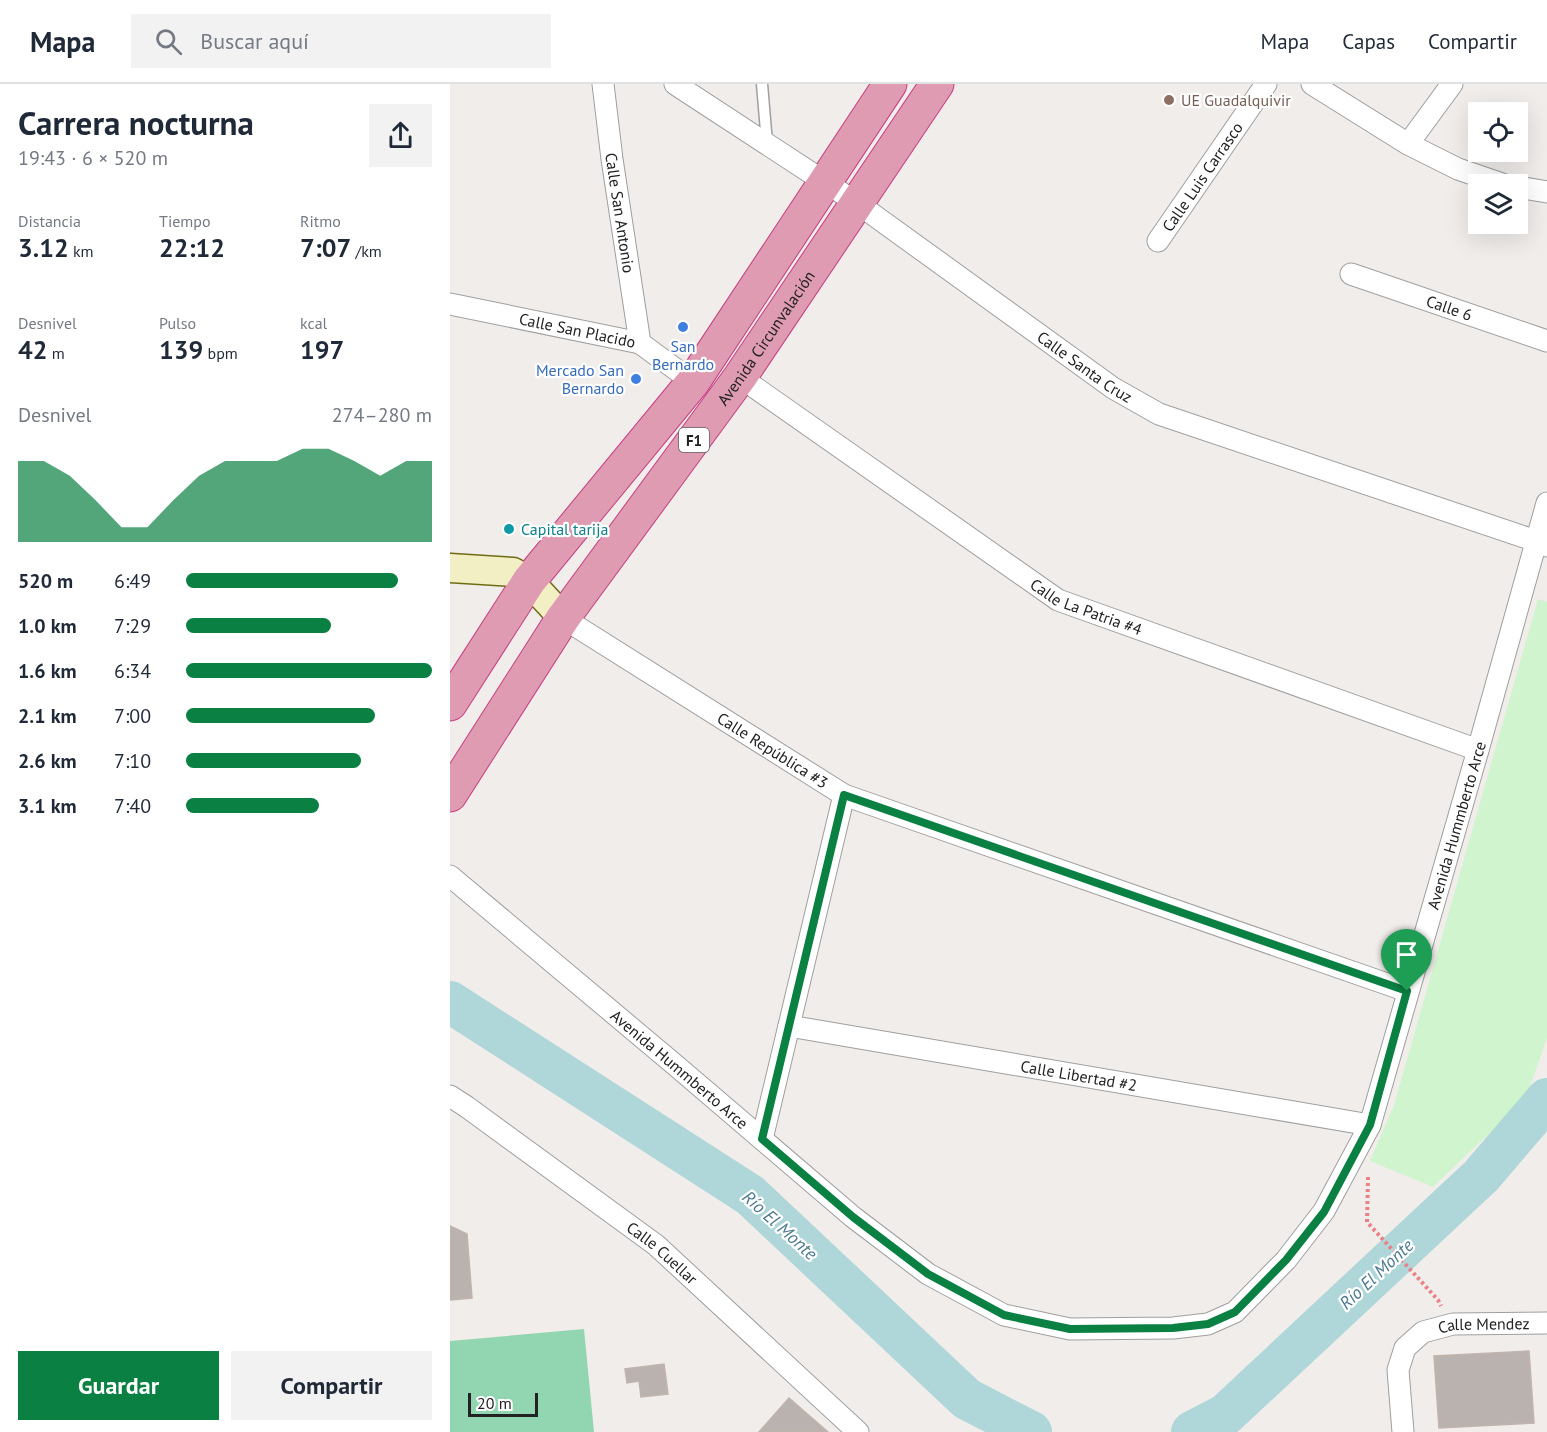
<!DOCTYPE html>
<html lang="es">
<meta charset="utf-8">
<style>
body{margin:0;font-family:"PT Sans",sans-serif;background:#f2f2f3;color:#1f2937;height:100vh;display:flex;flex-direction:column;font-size:22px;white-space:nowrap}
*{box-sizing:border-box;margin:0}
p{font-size:20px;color:#747a83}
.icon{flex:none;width:33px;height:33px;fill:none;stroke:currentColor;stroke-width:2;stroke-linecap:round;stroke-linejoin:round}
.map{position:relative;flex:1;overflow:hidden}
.panel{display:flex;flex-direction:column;background:#fff;width:450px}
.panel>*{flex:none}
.buttons{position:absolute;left:1018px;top:18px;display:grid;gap:12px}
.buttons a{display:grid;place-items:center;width:60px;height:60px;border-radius:0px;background:#fff;box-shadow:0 6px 24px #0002;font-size:30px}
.scale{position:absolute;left:18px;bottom:15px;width:70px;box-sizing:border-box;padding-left:6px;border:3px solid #222;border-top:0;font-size:16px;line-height:21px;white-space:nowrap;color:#222;-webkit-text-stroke:4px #fff;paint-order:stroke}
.pin{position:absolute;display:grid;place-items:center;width:51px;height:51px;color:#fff;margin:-62px -26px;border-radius:50% 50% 50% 0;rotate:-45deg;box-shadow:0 0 6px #0007}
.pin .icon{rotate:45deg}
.round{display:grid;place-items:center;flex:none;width:63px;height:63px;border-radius:0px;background:#f2f2f3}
.head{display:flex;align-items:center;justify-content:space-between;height:102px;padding:0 18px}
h1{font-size:33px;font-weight:600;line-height:45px}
.stats{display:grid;grid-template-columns:repeat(3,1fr);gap:9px;height:102px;padding:6px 18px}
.stats div{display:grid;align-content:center}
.stats b{font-size:26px;font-weight:600}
.stats small{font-size:16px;font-weight:400}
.stats p{font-size:16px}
.chart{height:168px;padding:12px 18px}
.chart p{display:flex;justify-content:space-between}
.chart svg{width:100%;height:108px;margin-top:6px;fill:#0b8043;opacity:.7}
.action{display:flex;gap:12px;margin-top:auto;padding:12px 18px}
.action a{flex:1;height:69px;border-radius:0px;background:#0b8043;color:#fff;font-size:24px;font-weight:600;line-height:69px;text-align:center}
.action a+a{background:#f2f2f3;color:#1f2937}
ul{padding:0 18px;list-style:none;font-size:20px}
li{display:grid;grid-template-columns:96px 72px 1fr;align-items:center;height:45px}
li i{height:15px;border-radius:8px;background:#0b8043}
header{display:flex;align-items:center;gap:36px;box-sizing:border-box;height:84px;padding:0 30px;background:#fff;border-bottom:2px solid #e0e1e3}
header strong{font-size:28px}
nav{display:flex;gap:33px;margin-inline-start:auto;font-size:21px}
.search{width:420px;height:54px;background:#f2f2f3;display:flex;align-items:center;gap:15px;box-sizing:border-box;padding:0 21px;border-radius:0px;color:#747a83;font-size:22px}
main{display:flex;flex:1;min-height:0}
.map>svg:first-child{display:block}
.park{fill:#d0f4cd}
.pitch{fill:#91d6b1}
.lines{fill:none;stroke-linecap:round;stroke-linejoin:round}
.river{stroke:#afd6d9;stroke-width:42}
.building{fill:#bab2af;stroke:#c1b3ad;stroke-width:1.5}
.lane-casing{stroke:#9f9f9f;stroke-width:13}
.street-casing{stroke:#9f9f9f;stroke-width:23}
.secondary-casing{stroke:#6f6b12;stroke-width:31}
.highway-casing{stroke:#c83d82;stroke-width:35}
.path{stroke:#eb8085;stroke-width:4;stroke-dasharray:3 3;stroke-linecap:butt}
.lane{stroke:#fff;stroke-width:10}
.street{stroke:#fff;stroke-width:21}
.secondary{stroke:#f3efc5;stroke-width:28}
.highway{stroke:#de9bb2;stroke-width:33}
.route-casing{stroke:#fff;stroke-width:12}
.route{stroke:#0b8043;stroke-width:8}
.education-dot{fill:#8d6e63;stroke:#fff;stroke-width:2}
.shop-dot{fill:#3f7fe0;stroke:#fff;stroke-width:2}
.culture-dot{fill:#0f9aa8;stroke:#fff;stroke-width:2}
.labels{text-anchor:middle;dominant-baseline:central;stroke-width:4.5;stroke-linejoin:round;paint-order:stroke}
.shield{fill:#fff;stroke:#646464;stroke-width:1.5}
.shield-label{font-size:15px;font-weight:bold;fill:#222}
.education-label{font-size:16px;fill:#785e54;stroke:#fff;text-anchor:start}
.street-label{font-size:16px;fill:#222;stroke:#fff}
.shop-label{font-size:16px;fill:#366cbe;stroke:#fff}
.culture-label{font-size:16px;fill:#0d838f;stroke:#fff;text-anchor:start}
.water-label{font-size:18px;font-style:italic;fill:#4d7a91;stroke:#fff}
</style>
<header>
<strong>Mapa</strong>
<div class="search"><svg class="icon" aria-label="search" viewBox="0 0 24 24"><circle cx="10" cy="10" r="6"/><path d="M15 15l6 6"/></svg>Buscar aquí</div>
<nav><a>Mapa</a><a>Capas</a><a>Compartir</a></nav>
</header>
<main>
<section class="panel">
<div class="head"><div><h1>Carrera nocturna</h1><p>19:43 · 6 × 520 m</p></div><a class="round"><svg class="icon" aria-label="share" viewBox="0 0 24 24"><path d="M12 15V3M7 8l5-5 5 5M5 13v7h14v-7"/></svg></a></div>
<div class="stats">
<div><p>Distancia</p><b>3.12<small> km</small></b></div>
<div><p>Tiempo</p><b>22:12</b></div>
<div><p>Ritmo</p><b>7:07<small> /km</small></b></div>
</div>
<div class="stats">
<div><p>Desnivel</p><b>42<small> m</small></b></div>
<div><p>Pulso</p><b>139<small> bpm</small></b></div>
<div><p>kcal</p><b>197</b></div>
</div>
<div class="chart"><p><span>Desnivel</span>274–280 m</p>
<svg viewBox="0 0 160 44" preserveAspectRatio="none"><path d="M0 44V11L10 11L20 17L30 27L40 38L50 38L60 27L70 17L80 11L90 11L100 11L110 6L120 6L130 11L140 17L150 11L160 11V44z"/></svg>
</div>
<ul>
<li><b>520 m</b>6:49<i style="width:86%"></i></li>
<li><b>1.0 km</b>7:29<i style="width:59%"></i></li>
<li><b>1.6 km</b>6:34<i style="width:100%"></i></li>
<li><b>2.1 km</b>7:00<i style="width:77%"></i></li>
<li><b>2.6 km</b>7:10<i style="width:71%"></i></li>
<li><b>3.1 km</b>7:40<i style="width:54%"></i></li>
</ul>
<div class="action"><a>Guardar</a><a>Compartir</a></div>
</section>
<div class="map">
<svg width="1097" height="1348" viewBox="0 0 1097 1348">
<rect width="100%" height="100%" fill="#f1edea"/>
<path class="park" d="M1088 515 1097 518V954L1076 1014 983 1103 920 1077 944 1021Z"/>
<path class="pitch" d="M134 1245 144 1348H0V1257Z"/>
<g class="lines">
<path class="river" d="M0 918 300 1111 517 1315 581 1348
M742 1348 775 1331 1031 1092 1097 1015"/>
</g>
<path class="building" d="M0 1142 17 1150 22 1214 0 1216Z
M1079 1267 1084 1339 989 1344 984 1272Z
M214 1280 218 1310 191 1313 189 1297 177 1299 175 1285Z
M339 1314 378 1348H309Z"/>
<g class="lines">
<g class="lane-casing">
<path id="lane" d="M312 0 317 59"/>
</g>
<g class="street-casing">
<g id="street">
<path id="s1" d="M153 0 162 75 190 259"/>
<path id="s2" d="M225 0 407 119 663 304 709 330 1086 457 1097 462"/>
<path d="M862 0 958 60 1008 85 1052 100"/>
<path d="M958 60 1002 0"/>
<path d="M1068 103 1097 108"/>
<path id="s3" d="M708 157 816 0"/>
<path id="s4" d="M901 190 1097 257"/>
<path id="s5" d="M0 220 190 259 243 298"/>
<path id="s6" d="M290 293 608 516 1028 666"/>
<path id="s7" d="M113 534 394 711 957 907"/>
<path id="s8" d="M0 792 224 980 403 1133 478 1190 554 1231 620 1245 723 1244 758 1240 785 1228 836 1176 874 1127 920 1041 1028 666 1097 419"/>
<path id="s9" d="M339 942 920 1041"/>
<path id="s10" d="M0 1012 17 1023 206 1161 408 1348"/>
<path d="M312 1055 394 711"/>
<path id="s11" d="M953 1348 948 1286 955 1264 973 1248 1003 1240 1097 1239"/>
</g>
</g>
<g class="secondary-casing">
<path id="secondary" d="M0 484 63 488 79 497 113 534"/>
</g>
<g class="highway-casing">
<g id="highway">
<path d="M0 620 79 497 243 298 440 0"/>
<path id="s12" d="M0 711 113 534 290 293 487 0"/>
</g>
</g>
<path class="path" d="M918 1093 917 1138 988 1216 991 1222"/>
<use href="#lane" class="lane"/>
<use href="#street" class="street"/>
<use href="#secondary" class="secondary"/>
<use href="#highway" class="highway"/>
</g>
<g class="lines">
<g class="route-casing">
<path id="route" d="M394 711 957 907 920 1041 874 1128 836 1176 785 1228 758 1240 723 1244 620 1245 554 1231 478 1190 403 1133 312 1055Z"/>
</g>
<use href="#route" class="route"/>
</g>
<circle class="education-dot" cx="719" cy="16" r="6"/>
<g class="shop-dot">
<circle cx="233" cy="243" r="6"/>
<circle cx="186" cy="295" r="6"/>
</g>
<circle class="culture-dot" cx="59" cy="445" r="6"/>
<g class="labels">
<rect class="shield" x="229" y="344" width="30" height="24" rx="4.5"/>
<g class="shield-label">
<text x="244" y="356">F1</text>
</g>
<g class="education-label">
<text x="731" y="16">UE Guadalquivir</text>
</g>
<g class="street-label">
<text stroke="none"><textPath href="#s3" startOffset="78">Calle Luis Carrasco</textPath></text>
<text stroke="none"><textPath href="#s1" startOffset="130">Calle San Antonio</textPath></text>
<text stroke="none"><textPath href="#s4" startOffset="104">Calle 6</textPath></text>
<text stroke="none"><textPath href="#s5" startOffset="130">Calle San Placido</textPath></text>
<text stroke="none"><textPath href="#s12" startOffset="556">Avenida Circunvalación</textPath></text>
<text stroke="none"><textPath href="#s2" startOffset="498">Calle Santa Cruz</textPath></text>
<text stroke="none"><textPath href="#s6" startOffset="417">Calle La Patria #4</textPath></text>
<text stroke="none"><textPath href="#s7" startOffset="248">Calle República #3</textPath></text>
<text stroke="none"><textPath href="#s8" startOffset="1488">Avenida Hummberto Arce</textPath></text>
<text stroke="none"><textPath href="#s8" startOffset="300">Avenida Hummberto Arce</textPath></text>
<text stroke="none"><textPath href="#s9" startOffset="294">Calle Libertad #2</textPath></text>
<text stroke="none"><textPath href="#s10" startOffset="264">Calle Cuellar</textPath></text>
<text stroke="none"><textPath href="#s11" startOffset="171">Calle Mendez</textPath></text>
</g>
<g class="shop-label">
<text x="233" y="262">San<tspan x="233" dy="18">Bernardo</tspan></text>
<text x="174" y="286" text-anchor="end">Mercado San<tspan x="174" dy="18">Bernardo</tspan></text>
</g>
<g class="culture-label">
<text x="71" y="445">Capital tarija</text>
</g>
<g class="water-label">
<text transform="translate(330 1141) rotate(42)">Río El Monte</text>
<text transform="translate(926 1190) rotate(-43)">Río El Monte</text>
</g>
</g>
</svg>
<div class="buttons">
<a><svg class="icon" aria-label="locate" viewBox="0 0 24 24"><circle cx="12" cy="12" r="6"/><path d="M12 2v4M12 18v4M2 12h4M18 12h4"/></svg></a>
<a><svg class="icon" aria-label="layers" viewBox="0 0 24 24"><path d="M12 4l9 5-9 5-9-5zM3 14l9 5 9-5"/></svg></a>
</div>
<div class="scale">20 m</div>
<div class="pin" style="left:957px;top:907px;background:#1e9e55"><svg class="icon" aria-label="arrive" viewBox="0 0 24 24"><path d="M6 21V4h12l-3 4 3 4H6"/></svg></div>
</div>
</main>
